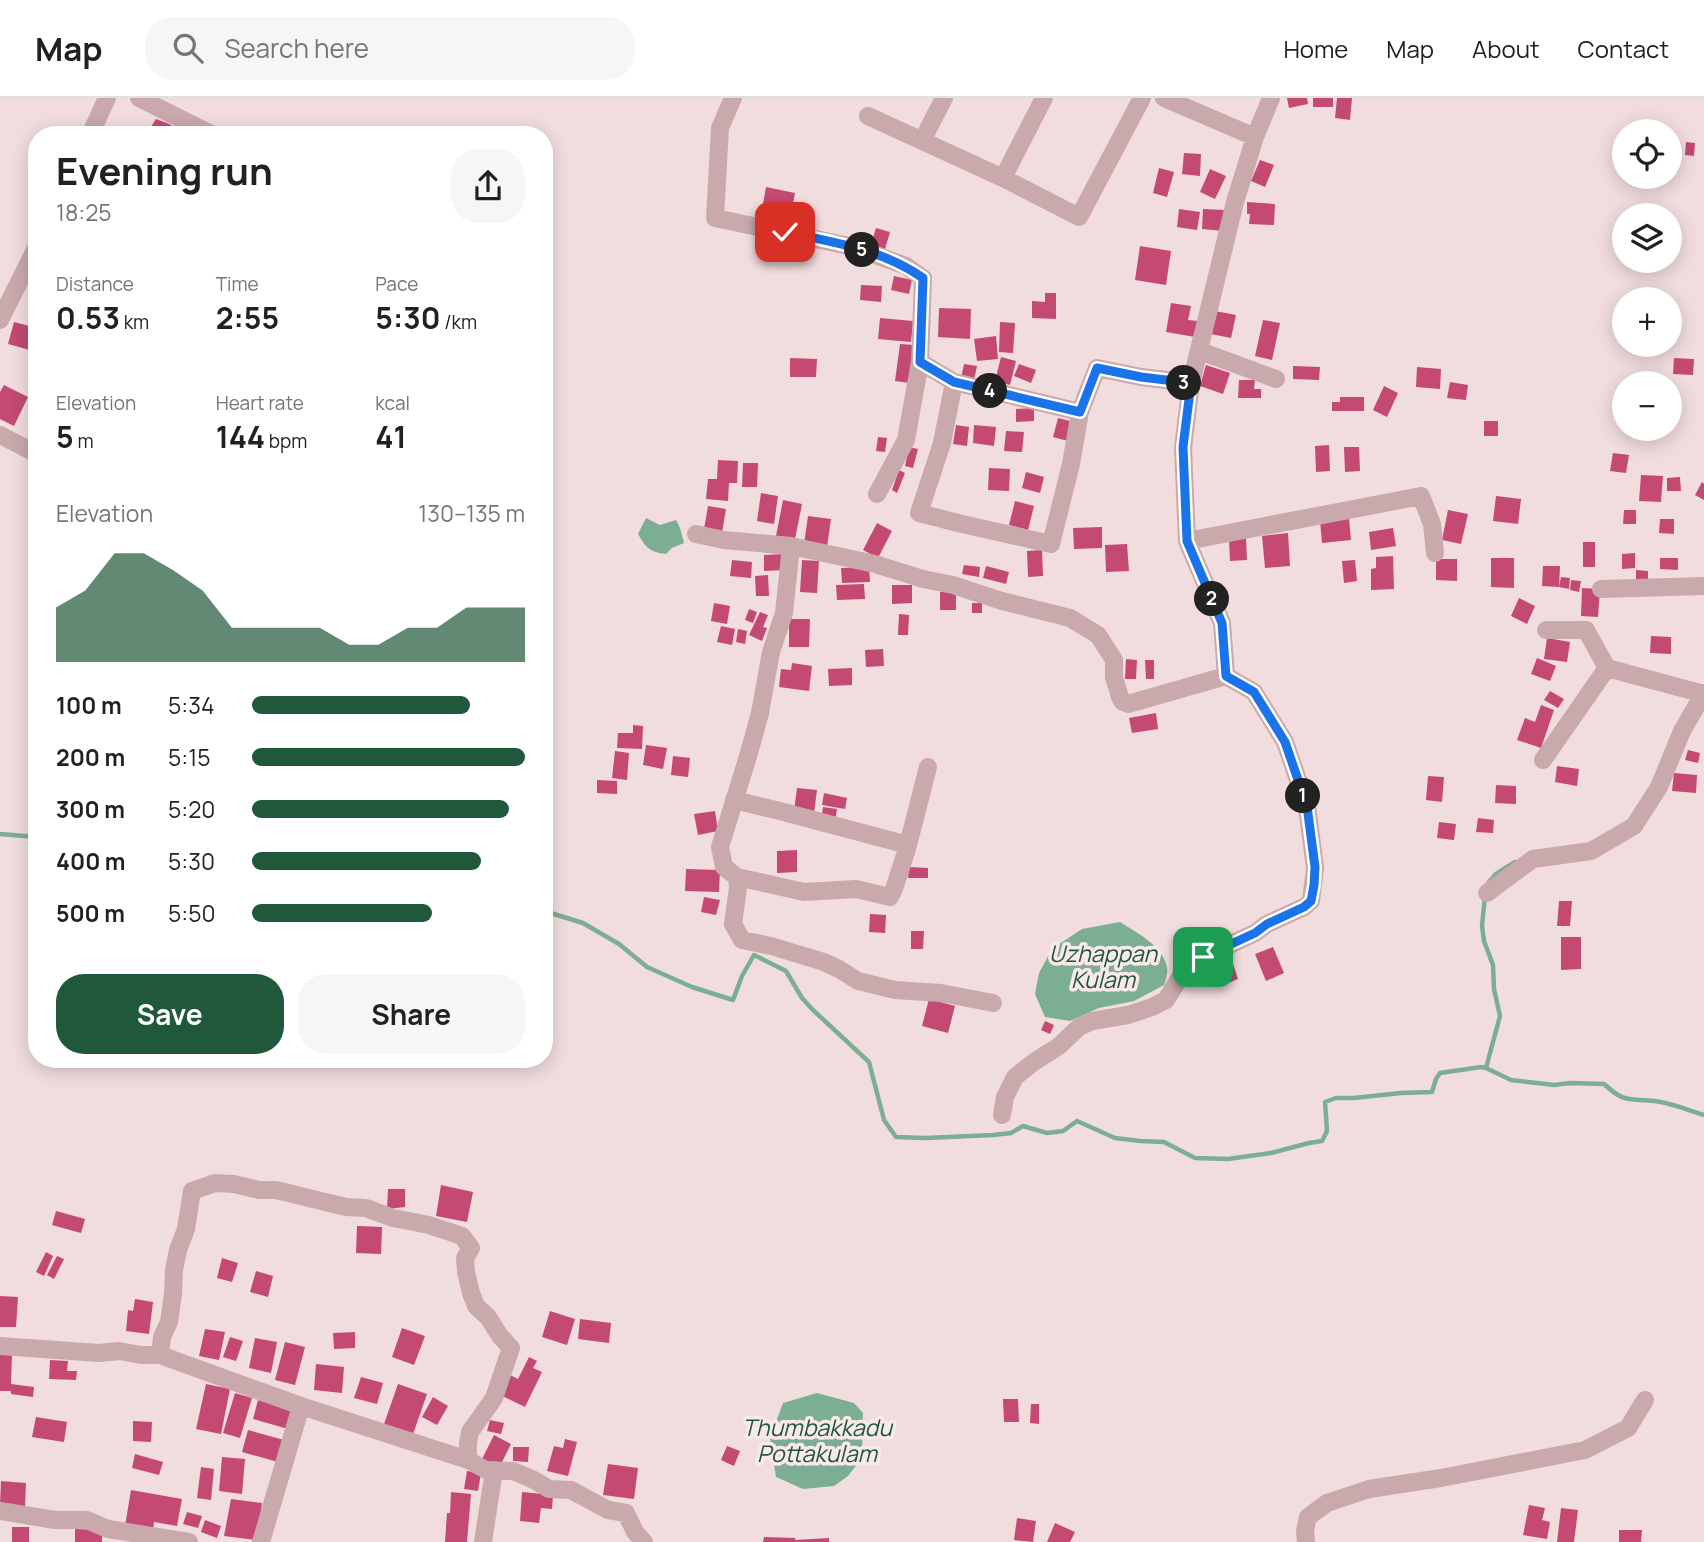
<!DOCTYPE html>
<meta charset="utf-8">
<style>
body{margin:0;font-family:Manrope,sans-serif;background:#f6f6f6;color:#202124;height:100vh;display:flex;flex-direction:column;font-size:26px;white-space:nowrap}
*{box-sizing:border-box;margin:0}
p{font-size:23px;color:#757577}
.icon{flex:none;width:38px;height:38px;fill:none;stroke:currentColor;stroke-width:2;stroke-linecap:round;stroke-linejoin:round}
.map{position:relative;flex:1;overflow:hidden}
.sheet{position:absolute;left:28px;top:28px;width:525px;height:942px;display:flex;flex-direction:column;background:#fff;border-radius:28px;box-shadow:0 4px 18px #0003}
.sheet>*{flex:none}
.fabs{position:absolute;left:1612px;top:21px;display:grid;gap:14px}
.fabs a{display:grid;place-items:center;width:70px;height:70px;border-radius:50%;background:#fff;box-shadow:0 4px 18px #0003;font-size:35px}
.pin{position:absolute;display:grid;place-items:center;width:60px;height:60px;color:#fff;margin:-30px;border-radius:14px;box-shadow:0 4px 10px #0006}
.km{position:absolute;width:35px;height:35px;margin:-18px;border-radius:50%;background:#222;color:#fff;font-size:19px;line-height:35px;text-align:center}
.round{display:grid;place-items:center;flex:none;width:74px;height:74px;border-radius:28px;background:#f6f6f6}
.summary{display:flex;align-items:center;justify-content:space-between;height:119px;padding:0 28px}
h1{font-size:38px;font-weight:700;line-height:52px}
.stats{display:grid;grid-template-columns:repeat(3,1fr);gap:10px;height:119px;padding:7px 28px}
.stats div{display:grid;align-content:center}
.stats b{font-size:30px;font-weight:700}
.stats small{font-size:19px;font-weight:400}
.stats p{font-size:19px}
.chart{height:196px;padding:14px 28px}
.chart p{display:flex;justify-content:space-between}
.chart svg{width:100%;height:126px;margin-top:7px;fill:#1f583a;opacity:.7}
.action{display:flex;gap:14px;margin-top:auto;padding:14px 28px}
.action a{flex:1;height:80px;border-radius:28px;background:#1f583a;color:#fff;font-size:28px;font-weight:700;line-height:80px;text-align:center}
.action a+a{background:#f6f6f6;color:#202124}
ul{padding:0 28px;list-style:none;font-size:23px}
li{display:grid;grid-template-columns:112px 84px 1fr;align-items:center;height:52px}
li i{height:18px;border-radius:9px;background:#1f583a}
header{display:flex;align-items:center;gap:42px;box-sizing:border-box;height:98px;padding:0 35px;background:#fff;border-bottom:2px solid #e0e0e0}
header strong{font-size:33px}
nav{display:flex;gap:38px;margin-inline-start:auto;font-size:24px}
.search{width:490px;height:63px;background:#f6f6f6;display:flex;align-items:center;gap:18px;box-sizing:border-box;padding:0 24px;border-radius:28px;color:#757577;font-size:26px}
.map>svg:first-child{display:block}
.water{fill:#7cae93}
.lines{fill:none;stroke-linecap:round;stroke-linejoin:round}
.stream{stroke:#7cae93;stroke-width:4.5}
.building{fill:#c44973}
.minor{stroke:#caa9ad;stroke-width:18}
.route-casing{stroke:#fff;stroke-width:14}
.route{stroke:#1a73e8;stroke-width:9}
.labels{text-anchor:middle;dominant-baseline:central;stroke-width:7;stroke-linejoin:round;paint-order:stroke}
.water-label{font-size:23px;font-style:italic;fill:#1f583a;stroke:#f9e9ea}
</style>
<header>
<strong>Map</strong>
<div class="search"><svg class="icon" aria-label="search" viewBox="0 0 24 24"><circle cx="10" cy="10" r="6"/><path d="M15 15l6 6"/></svg>Search here</div>
<nav><a>Home</a><a>Map</a><a>About</a><a>Contact</a></nav>
</header>
<div class="map">
<svg width="1704" height="1444" viewBox="0 0 1704 1444">
<rect width="100%" height="100%" fill="#f2ddde"/>
<path class="water" d="M646 420 660 427 676 422 680 430 684 445 672 450 666 456C650 454 646 450 638 436Z
M1120 824C1137 835 1164 848 1167 870 1168 875 1166 881 1164 887L1134 903 1099 910 1070 923 1045 919 1035 896 1039 875 1052 851 1082 831Z
M817 1295 854 1305 863 1315 862 1360 848 1378 834 1388 803 1391 776 1379 770 1340 783 1305Z"/>
<g class="lines">
<path class="stream" d="M0 736 37 739
M1489 784 1496 776 1515 764
M544 813 583 825 619 846 647 869 692 889 733 902 742 878 754 857 786 873 802 900 813 912 869 964 884 1022 896 1039 926 1040 993 1037 1011 1035 1023 1028 1047 1035 1063 1033 1077 1023 1115 1040 1140 1043 1164 1044 1195 1060 1228 1061 1271 1055 1309 1045 1322 1043 1327 1033 1325 1004 1336 1000H1354L1401 995 1432 994 1436 981 1440 975 1481 969 1486 970 1500 918 1494 891 1493 867 1484 843 1482 828 1485 798
M1486 970 1511 982 1528 984 1554 987 1570 985 1604 986C1626 1006 1628 1000 1655 1003 1671 1005 1688 1012 1704 1017"/>
</g>
<path class="building" d="M1287 0H1307L1308 6 1289 10Z
M1313 0H1333V9H1313Z
M1337 0H1352L1350 22 1335 20Z
M156 21 169 26 180 33 181 37H146Z
M1686 44 1695 45 1694 58 1685 57Z
M1184 55 1201 56 1200 78 1182 76Z
M1260 62 1274 67 1265 89 1251 83Z
M1159 70 1174 74 1167 99 1153 95Z
M1210 71 1226 78 1215 101 1200 94Z
M766 89 795 95 790 122 761 117Z
M1247 104 1275 106 1274 127 1249 126 1250 116H1247Z
M1179 111 1200 114 1197 132 1177 129Z
M1203 111 1225 112 1224 133 1202 131Z
M876 130 890 134 885 151 871 146Z
M1140 148 1171 153 1166 187 1135 182Z
M894 178 912 182 909 196 891 192Z
M861 187 882 188 881 204 860 202Z
M1045 195H1056V221L1032 220V203L1045 204Z
M1171 205 1191 208 1188 222 1198 223 1195 239 1166 234Z
M939 210 971 211 970 241 938 239Z
M1215 213 1236 217 1231 240 1211 236Z
M880 220 913 223 911 244 878 241Z
M1263 222 1280 225 1272 262 1255 258Z
M14 224 37 230V254L8 246Z
M1000 224 1015 225 1013 255 999 254Z
M996 238 998 261 977 263 974 241Z
M900 246 915 247 910 285 895 283Z
M1001 259 1016 263 1010 287 995 283Z
M790 260 817 261 816 279H790Z
M1674 260 1694 261 1693 277 1673 276Z
M964 266 977 268 974 282 961 280Z
M1019 266 1036 272 1031 285 1014 278Z
M1206 267 1230 275 1223 296 1200 288Z
M1293 268 1320 269 1319 282 1293 281Z
M1417 269 1441 271 1440 291 1416 289Z
M1239 282H1255L1254 291H1261V300H1238Z
M1450 284 1468 287 1466 302 1447 300Z
M4 287 28 299 14 328 0 321V294Z
M1384 288 1398 295 1387 319 1373 312Z
M1340 299H1364V313H1332V304H1340Z
M1034 310V323L1016 324V311Z
M1058 320 1074 324 1068 343 1053 339Z
M1484 323H1498V338H1484Z
M956 327 969 329 967 348 953 346Z
M974 327 996 329 994 348 973 345Z
M1006 333 1024 334 1022 354 1004 353Z
M878 339 887 340 885 354 876 353Z
M1329 347 1330 373 1316 374 1315 348Z
M909 349 918 351 913 370 905 368Z
M1344 349H1359L1360 373 1345 374Z
M1613 355 1629 357 1626 375 1610 373Z
M718 362 738 363 737 385H729L728 403 706 401 708 381H717Z
M743 365H758L757 389H742Z
M989 370 1010 371 1009 393 988 392Z
M899 372 905 375 897 395 892 392Z
M1026 374 1044 379 1040 395 1022 390Z
M1641 377 1663 378 1661 404 1639 403Z
M1680 379 1681 393H1667V380Z
M1702 384 1704 386V402L1695 397Z
M761 395 778 398 774 426 757 423Z
M1496 398 1521 401 1518 426 1493 423Z
M783 402 802 406 795 441 776 438Z
M1015 403 1034 408 1028 432 1009 427Z
M708 408 726 411 722 435 704 431Z
M1448 412 1468 416 1461 446 1442 442Z
M1624 412H1636V426H1623Z
M808 418 831 421 827 449 804 446Z
M1349 420 1351 442 1322 445 1320 423Z
M1660 421H1674V436L1659 435Z
M877 425 892 433 878 460 863 452Z
M1102 429V450L1074 451 1073 430Z
M1393 430 1396 448 1371 452 1369 434Z
M1288 435 1290 468 1265 470 1262 438Z
M1246 440 1247 462 1230 463 1229 441Z
M1583 444H1595V469H1583Z
M1127 446 1129 473 1106 474 1105 447Z
M1042 452 1043 478 1028 479 1027 453Z
M1635 455V470L1622 471V456Z
M784 456 785 472 764 473V457Z
M1393 458 1394 491 1371 492V471L1376 470V459Z
M1491 460H1514V490L1491 489Z
M1660 460H1678V472L1660 471Z
M1436 461H1457V483L1436 482Z
M732 462 752 464 751 480 730 478Z
M802 462 819 463 817 495 800 494Z
M1355 462 1357 483 1344 485 1342 463Z
M964 467 980 469 979 479 962 476Z
M986 468 1009 474 1006 486 983 480Z
M1543 468H1560L1559 489 1542 488Z
M869 469 870 484 842 485 841 470Z
M1636 472 1648 473V482H1636Z
M768 477 769 498H756L755 478Z
M1561 479 1570 480 1569 491 1559 489Z
M1571 482 1581 483 1579 494 1570 492Z
M864 486 865 501 837 502 836 487Z
M892 487H912V505L892 506Z
M1582 490 1600 491 1598 519 1581 518Z
M940 494H956V512H940Z
M1519 500 1535 508 1527 526 1511 518Z
M714 505 730 508 727 526 711 523Z
M972 505H982V515H972Z
M749 511 757 514 753 525 745 522Z
M760 514 768 517 763 529 767 530 762 543 749 537Z
M899 516 909 517 908 537H898Z
M789 521H810L809 549H789Z
M721 528 735 531 732 547 717 544Z
M738 531 747 533 745 546 736 544Z
M1651 538 1671 539V556L1650 555Z
M1547 540 1570 544 1567 564 1544 561Z
M883 551 884 568 866 569 865 552Z
M1537 560 1556 568 1550 583 1531 576Z
M1126 561 1137 562 1136 581H1125Z
M1145 562H1154V581H1146Z
M792 565 812 568 809 593 779 589 781 571 791 572Z
M852 570V587L829 588 828 571Z
M1550 593 1564 601 1558 610 1544 602Z
M1541 607 1554 612 1541 650 1517 642 1525 620 1535 624Z
M1156 615 1158 631 1132 635 1129 620Z
M633 627 643 628 642 651 617 650 618 635H633Z
M646 647 667 650 663 671 643 667Z
M1688 652 1700 655 1698 665 1685 662Z
M615 653 629 655 627 682 612 680Z
M673 658 690 660 688 679 671 677Z
M1557 668 1579 671 1577 688 1555 684Z
M1674 675 1697 677 1696 695 1672 693Z
M1428 678 1444 679 1442 704 1426 702Z
M597 682 617 683V696L597 695Z
M1496 687 1516 688V706L1495 705Z
M797 690 817 692 814 715 794 712Z
M824 695 847 700 845 711 822 707Z
M823 709 837 711 835 724 821 722Z
M715 713 718 733 698 737 694 716Z
M1478 720 1494 722 1493 735 1476 734Z
M1439 724 1456 726 1454 742 1437 740Z
M797 752V774L777 775V753Z
M909 769 928 770V780H908Z
M686 771 720 772 719 794 685 793Z
M704 799 720 802 716 817 701 814Z
M1559 803H1572L1570 828H1557Z
M870 816 886 817 885 835 869 834Z
M911 833H924L923 851H911Z
M1561 839H1581V871L1561 872Z
M1273 849 1284 875 1266 883 1255 856Z
M1232 863 1238 881 1228 885 1221 867Z
M929 901 955 908 948 935 922 928Z
M1045 923 1054 927 1050 936 1041 932Z
M441 1087 473 1094 467 1124 436 1118Z
M388 1091H405V1109L387 1111Z
M56 1113 85 1121 81 1135 52 1127Z
M357 1128 382 1129 381 1156 356 1155Z
M46 1154 53 1158 44 1178 36 1174Z
M57 1158 64 1161 54 1181 47 1177Z
M222 1160 238 1165 232 1184 217 1180Z
M256 1173 273 1178 268 1199 250 1194Z
M0 1198 18 1199 16 1229H0Z
M135 1201 153 1204 149 1236 126 1233 128 1212 133 1213Z
M550 1213 575 1221 567 1247 542 1239Z
M580 1221 611 1225 609 1245 578 1241Z
M402 1230 425 1238 414 1267 392 1259Z
M205 1231 225 1234 219 1262 199 1258Z
M355 1234V1250L334 1251 333 1235Z
M230 1239 243 1243 236 1263 223 1259Z
M255 1240 277 1244 271 1275 249 1270Z
M285 1244 305 1249 295 1287 275 1282Z
M0 1257H12L11 1286 34 1289 33 1299 11 1296V1293H0Z
M529 1259 537 1263 533 1270 542 1274 525 1309 498 1296 508 1276 518 1281Z
M50 1262 68 1263 67 1273H77L76 1282 49 1281Z
M316 1266 344 1269 342 1295 314 1292Z
M361 1279 383 1285 377 1306 354 1300Z
M206 1286 230 1291 221 1336 196 1331Z
M398 1286 427 1296 412 1339 383 1329Z
M235 1295 252 1300 240 1340 223 1335Z
M433 1299 448 1308 437 1327 422 1319Z
M1003 1301H1018L1019 1324H1004Z
M258 1302 294 1313 288 1331 253 1321Z
M1031 1306H1039V1326L1030 1325Z
M36 1319 67 1324 64 1344 32 1339Z
M490 1322 504 1325 501 1336 487 1333Z
M133 1323 152 1324 151 1344 133 1343Z
M248 1332 284 1342 278 1364 242 1354Z
M494 1337 511 1346 499 1370 482 1361Z
M565 1341 577 1344 568 1378 547 1373 554 1348 563 1350Z
M727 1348 740 1353 734 1368 721 1362Z
M513 1349H529L528 1364 513 1363Z
M135 1356 163 1364 159 1377 132 1370Z
M222 1359 245 1361 242 1396 219 1393Z
M608 1366 638 1370 634 1401 603 1397Z
M201 1369 214 1371 211 1402 197 1400Z
M467 1373 481 1375 478 1393 464 1391Z
M1 1383 26 1385 25 1408 0 1407Z
M131 1392 182 1401 177 1428 154 1424 153 1433 125 1428Z
M451 1394 471 1396 467 1444H445L447 1415H450Z
M522 1394 553 1397 552 1411 541 1410 539 1425 520 1423Z
M231 1401 262 1405 257 1442 224 1438Z
M1529 1407 1545 1410 1542 1422 1550 1424 1547 1441 1523 1437Z
M1561 1410 1578 1412 1574 1444H1557Z
M187 1414 202 1418 198 1430 183 1426Z
M1017 1420 1036 1423 1033 1444 1014 1442Z
M205 1422 221 1428 217 1440 201 1434Z
M1055 1425 1075 1434 1070 1444H1047Z
M12 1429H29V1444H12Z
M75 1431 102 1432V1444H75Z
M1619 1432H1642L1641 1444H1619Z
M764 1439 795 1440V1442L829 1440V1444H763Z"/>
<g class="lines">
<path class="minor" d="M139 0 213 37
M733 0 720 30 715 120 854 149 906 168 923 180 920 264 906 342 877 396
M1164 0 1255 39
M868 18 1003 80 1079 119 1142 0
M90 37 107 0
M922 43 944 0
M1003 80 1044 0
M0 222 37 148
M1200 253 1276 281
M920 264 954 284 1080 314 1097 270 1141 279 1191 285
M954 284 942 345 919 415 962 426 1051 446 1071 366 1080 314
M0 337 37 356
M696 436 724 442 791 448 875 466 923 481 953 487 1002 503 1070 520 1098 537 1114 562V579L1120 599 1123 604 1128 606 1226 578
M1187 443 1421 398 1432 426 1435 455
M791 448 784 515 771 554 760 615 749 655 720 749 724 769 737 779 738 790 733 826 742 842 771 848 824 864 839 871 858 883 895 892 941 895 993 905
M1601 491 1704 488
M1546 532H1586L1607 570 1704 596
M1543 662 1607 570
M734 702 776 712 908 747
M737 779 804 794 856 791 890 799 894 791 907 751 928 669
M1487 795 1533 761 1591 753 1634 728 1659 689 1682 633 1704 595
M1002 1017 1005 999 1015 979 1034 964 1059 948 1079 929 1092 923 1128 917 1152 909 1166 902 1180 879 1188 870 1203 859 1255 835 1267 826 1304 809 1311 803 1315 770 1307 708 1285 644 1254 594 1226 578 1222 525 1187 443 1183 350 1191 285 1235 104 1255 39 1271 0
M0 1248 99 1255 119 1253 141 1257H160L162 1239 169 1224 173 1196 174 1172 178 1152 186 1131 192 1093 215 1085 234 1086 259 1092H276L346 1109 366 1110 393 1120 429 1127 462 1138 471 1150 465 1160 466 1174 471 1195 476 1208 488 1219 500 1238 511 1250 494 1300 470 1334 468 1345V1362L486 1372 513 1373 534 1382 549 1391 571 1392 608 1412 626 1415 635 1434 644 1444
M160 1257 301 1308 468 1362
M0 1413 55 1422H87L108 1431 189 1444
M261 1444 301 1308
M483 1444 494 1372
M1306 1444 1305 1433 1308 1419 1327 1405 1369 1391 1441 1380 1585 1352 1628 1330 1645 1302"/>
</g>
<g class="lines">
<g class="route-casing">
<path id="route" d="M785 134C832 144 882 151 923 180L920 264 954 284 1080 314 1097 270 1141 279 1191 285 1183 349 1187 443 1222 525 1226 578 1254 594 1285 644 1307 708 1315 769 1314 787 1311 803 1304 809 1267 826 1255 835 1203 859"/>
</g>
<use href="#route" class="route"/>
</g>
<g class="labels">
<g class="water-label">
<text x="1103" y="855">Uzhappan<tspan x="1103" dy="26">Kulam</tspan></text>
<text x="817" y="1329">Thumbakkadu<tspan x="817" dy="26">Pottakulam</tspan></text>
</g>
</g>
</svg>
<div class="fabs">
<a><svg class="icon" aria-label="locate" viewBox="0 0 24 24"><circle cx="12" cy="12" r="6"/><path d="M12 2v4M12 18v4M2 12h4M18 12h4"/></svg></a>
<a><svg class="icon" aria-label="layers" viewBox="0 0 24 24"><path d="M12 4l9 5-9 5-9-5zM3 14l9 5 9-5"/></svg></a>
<a>+</a>
<a>−</a>
</div>
<div class="pin" style="left:1203px;top:859px;background:#1e9e55"><svg class="icon" aria-label="arrive" viewBox="0 0 24 24"><path d="M6 21V4h12l-3 4 3 4H6"/></svg></div>
<div class="pin" style="left:785px;top:134px;background:#d93025"><svg class="icon" aria-label="check" viewBox="0 0 24 24"><path d="M5 12l5 5 9-10"/></svg></div>
<b class="km" style="left:1303px;top:698px">1</b>
<b class="km" style="left:1212px;top:501px">2</b>
<b class="km" style="left:1184px;top:285px">3</b>
<b class="km" style="left:990px;top:293px">4</b>
<b class="km" style="left:862px;top:152px">5</b>
<section class="sheet">
<div class="summary"><div><h1>Evening run</h1><p>18:25</p></div><a class="round"><svg class="icon" aria-label="share" viewBox="0 0 24 24"><path d="M12 15V3M7 8l5-5 5 5M5 13v7h14v-7"/></svg></a></div>
<div class="stats">
<div><p>Distance</p><b>0.53<small> km</small></b></div>
<div><p>Time</p><b>2:55</b></div>
<div><p>Pace</p><b>5:30<small> /km</small></b></div>
</div>
<div class="stats">
<div><p>Elevation</p><b>5<small> m</small></b></div>
<div><p>Heart rate</p><b>144<small> bpm</small></b></div>
<div><p>kcal</p><b>41</b></div>
</div>
<div class="chart"><p><span>Elevation</span>130–135 m</p>
<svg viewBox="0 0 160 44" preserveAspectRatio="none"><path d="M0 44V25L10 19L20 6L30 6L40 12L50 19L60 32L70 32L80 32L90 32L100 38L110 38L120 32L130 32L140 25L150 25L160 25V44z"/></svg>
</div>
<ul>
<li><b>100 m</b>5:34<i style="width:80%"></i></li>
<li><b>200 m</b>5:15<i style="width:100%"></i></li>
<li><b>300 m</b>5:20<i style="width:94%"></i></li>
<li><b>400 m</b>5:30<i style="width:84%"></i></li>
<li><b>500 m</b>5:50<i style="width:66%"></i></li>
</ul>
<div class="action"><a>Save</a><a>Share</a></div>
</section>
</div>
